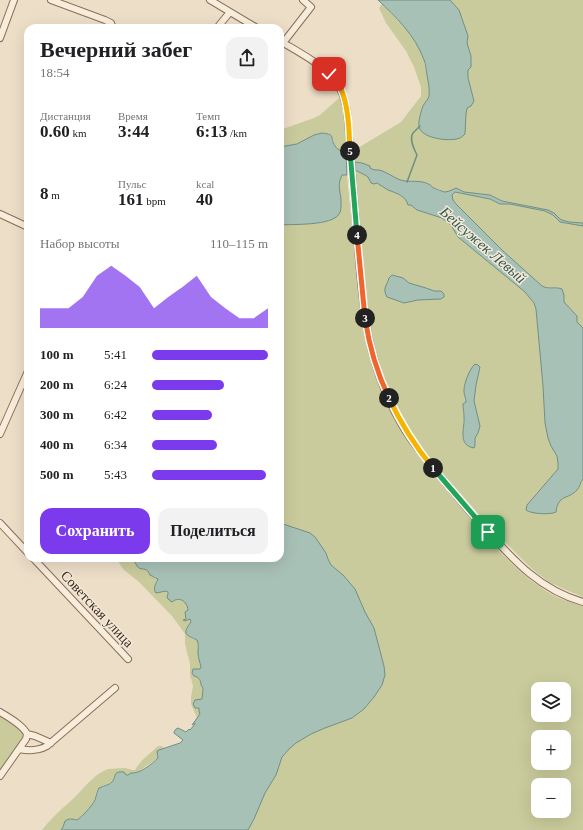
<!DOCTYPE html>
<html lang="ru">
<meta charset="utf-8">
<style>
body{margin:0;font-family:Georgia,serif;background:#f2f2f2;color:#202124;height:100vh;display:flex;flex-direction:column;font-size:15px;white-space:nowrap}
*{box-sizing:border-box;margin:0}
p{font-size:13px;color:#757577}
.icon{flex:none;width:22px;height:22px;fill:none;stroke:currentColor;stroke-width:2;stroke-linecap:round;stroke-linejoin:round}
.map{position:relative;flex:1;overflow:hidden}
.panel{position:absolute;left:24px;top:24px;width:260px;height:538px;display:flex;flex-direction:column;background:#fff;border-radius:12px;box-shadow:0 4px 16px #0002}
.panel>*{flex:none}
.buttons{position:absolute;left:531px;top:682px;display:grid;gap:8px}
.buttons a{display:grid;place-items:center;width:40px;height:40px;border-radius:8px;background:#fff;box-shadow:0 4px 16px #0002;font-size:20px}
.pin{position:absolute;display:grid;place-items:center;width:34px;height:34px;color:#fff;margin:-17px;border-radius:8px;box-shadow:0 2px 6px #0006}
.km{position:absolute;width:20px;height:20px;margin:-10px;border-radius:50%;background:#222;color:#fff;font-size:11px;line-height:20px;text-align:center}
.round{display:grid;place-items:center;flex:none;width:42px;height:42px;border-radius:12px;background:#f2f2f2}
.head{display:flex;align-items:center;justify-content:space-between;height:68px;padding:0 16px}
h1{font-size:22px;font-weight:700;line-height:30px}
.metrics{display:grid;grid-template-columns:repeat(3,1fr);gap:6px;height:68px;padding:4px 16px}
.metrics div{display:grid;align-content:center}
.metrics b{font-size:17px;font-weight:700}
.metrics small{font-size:11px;font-weight:400}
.metrics p{font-size:11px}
.chart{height:112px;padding:8px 16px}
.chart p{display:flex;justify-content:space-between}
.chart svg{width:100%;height:72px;margin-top:4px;fill:#7c3aed;opacity:.7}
.cta{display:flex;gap:8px;margin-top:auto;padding:8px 16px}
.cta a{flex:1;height:46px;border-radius:12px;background:#7c3aed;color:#fff;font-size:16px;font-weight:700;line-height:46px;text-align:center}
.cta a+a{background:#f2f2f2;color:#202124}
ul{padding:0 16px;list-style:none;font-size:13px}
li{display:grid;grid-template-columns:64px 48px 1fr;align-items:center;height:30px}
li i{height:10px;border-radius:5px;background:#7c3aed}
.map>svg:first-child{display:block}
.green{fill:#cacb9c;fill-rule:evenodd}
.water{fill:#a8c1b7;stroke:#6f8f84}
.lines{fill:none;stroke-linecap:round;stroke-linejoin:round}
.stream{stroke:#6f8f84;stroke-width:1.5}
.minor-casing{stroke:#88705d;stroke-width:8}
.minor{stroke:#f8ecdb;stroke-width:6}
.split-1-casing{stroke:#fff;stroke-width:8}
.split-2-casing{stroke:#fff;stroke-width:8}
.split-3-casing{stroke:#fff;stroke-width:8}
.split-4-casing{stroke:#fff;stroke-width:8}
.split-5-casing{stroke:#fff;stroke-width:8}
.split-6-casing{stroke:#fff;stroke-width:8}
.split-1{stroke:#22a559;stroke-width:5}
.split-2{stroke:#f5b400;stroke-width:5}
.split-3{stroke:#f0652b;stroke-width:5}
.split-4{stroke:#f0652b;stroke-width:5}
.split-5{stroke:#22a559;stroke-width:5}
.split-6{stroke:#f5b400;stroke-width:5}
.labels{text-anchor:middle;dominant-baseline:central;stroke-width:3;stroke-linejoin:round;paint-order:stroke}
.street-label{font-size:14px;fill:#392a20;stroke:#f4e9d7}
.water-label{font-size:15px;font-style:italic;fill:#305851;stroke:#f4e9d7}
</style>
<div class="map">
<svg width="583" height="830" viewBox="0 0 583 830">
<rect width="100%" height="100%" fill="#eddec8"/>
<path class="green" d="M450 0H583V223L569 222 562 220 560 219 554 213 548 210 502 201 490 195 464 192 456 188 451 191 443 192 439 189 433 188 430 185 422 182 411 181H406L400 180 379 170H373L362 163 354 162 353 151 401 122 421 96V87L414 67 406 51 386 23 379 8 382 4 412 35 419 48 424 61 430 90 428 99 423 106 421 114 419 127 422 132 429 136 454 139 465 134 466 114 467 108 471 106 474 101 468 78V70L471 56 467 43 468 36 459 11Z
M340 97C344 116 345 134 346 153 342 151 338 150 336 147 332 143 334 136 328 134 316 130 306 141 296 144 291 146 285 146 280 147V130L314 118 320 115Z
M355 170C358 172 364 173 367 176 370 179 370 181 374 184L377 183 382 185 387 189 403 197 417 210 442 218 451 225 458 237 525 292 534 303 536 309 543 386 545 423 548 438 551 446 557 456 558 463V469L527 505 526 509 556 512C558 494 568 500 577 490 580 487 580 482 583 479V597L564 589 549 582 532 569 513 550 482 518 426 454 410 431 399 410 385 379 376 354 368 313 357 212ZM403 278 409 283 426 288 434 291H441L418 300 404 303 387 297C383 291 385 288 388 282ZM478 365 480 367 476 385 474 401 480 426 478 433 475 438V445L463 432 464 417 463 410V404L466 402C466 398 464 396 464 392 462 381 472 373 478 365Z
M342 175H347C350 206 353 237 356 268 358 290 359 312 364 334 372 372 387 408 407 440 425 468 449 493 470 518 495 547 522 579 557 597 566 601 574 603 583 606V830H248L254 819 265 793 276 775 282 757 289 749 296 743 311 734 325 728 352 718 364 709 374 697 382 685 384 666 374 628 343 575 331 565 328 559 326 553 286 525 280 523V225L295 224 341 205 339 182ZM538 689H564V715H538ZM538 737H564V763H538ZM538 785H564V811H538Z
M455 192 490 199 500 204H510L545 211 554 215 557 220 583 226V328L577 322V316L564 302V295L558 287 547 288 542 286 502 250 456 204 453 200 452 195Z
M116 558H132V559L139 568H145L155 579H158V580L155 584 168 592 174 600 177 599 184 600C190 610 188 610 185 621L190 619 191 622 186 631 191 638 197 640C199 645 198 648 198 653 198 658 200 662 201 667L200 669H195L197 676 201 682V685L203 688 202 693 203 698 200 700H198L195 708H200L199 711 200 714 197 718 191 704V697L193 686 190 675V664L185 644V634L172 616 139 582 123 569Z
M0 715C8 720 24 728 23 738L0 773Z
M158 746H162L165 749 159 750 157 755 158 758 138 772 128 775H115C112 787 103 782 97 791 95 795 95 800 93 803 92 806 80 819 78 819 76 820 73 819 72 819L64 824 63 827 61 830H42C52 817 63 808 75 797 85 787 94 774 108 769 110 769 121 768 123 768 128 768 130 770 135 770 141 759 150 754 158 746Z"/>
<path class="water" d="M378 0H450L459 10 468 36 467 43 471 56V67L468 70V78L474 101 471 106 467 108 466 114 465 134C464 135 462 137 460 138 451 142 422 139 419 127 418 122 421 111 423 106 425 102 428 100 429 96 430 88 428 82 427 75 426 70 426 64 424 60 415 35 396 17 378 0Z
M322 133C337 135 329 137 335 146 337 150 342 151 346 153L347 175H342C336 187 342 193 341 205 341 207 341 212 339 214 332 226 293 224 280 225V147L297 144 314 135Z
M354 162 362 163 370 166V168C373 170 375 170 379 170 388 172 396 180 405 181 413 182 423 180 430 185 431 185 431 186 432 187 433 188 442 191 444 192 448 192 452 190 456 188L464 192 490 195 502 201 548 210 554 213 560 219 562 220 569 222 583 223V226L560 222 553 215 545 211 510 204H500L490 199 455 192 452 195 453 200 456 204 502 250 542 286C550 290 554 286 562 289L564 295V302L577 316V322L583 328V479C580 482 580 487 577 490 568 500 558 494 556 512 550 515 531 514 526 510L527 505 558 469V463L557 456 551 446 548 438 545 423 543 386 536 309 534 303 525 292 458 237 451 225 447 222 442 218 417 210 411 205H408C406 196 396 193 388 190 384 188 381 185 377 183L374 184 371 183 368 177 365 175 355 170Z
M392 275 403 278 409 283 426 288 434 291H441L444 294V297L441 299 418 300 404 303 387 297C382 288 387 286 389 278Z
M475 364 478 365 480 367 476 385 474 401 480 426 478 433 475 438V445L474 448C457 445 465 428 464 417 464 412 463 409 463 404L466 402C466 398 464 395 464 392 463 385 470 368 475 364Z
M280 523 310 533 315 537 326 553 328 559 331 565 343 575 355 589 365 612 374 628 384 666 385 675 382 685 374 697 364 709 352 718 325 728 311 734 296 743 289 749 282 757 276 775 265 793 254 819 248 830H61L63 827 65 821C69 818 72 819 77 820 82 817 92 806 95 800 96 796 97 792 99 788 103 786 109 785 112 782 117 776 112 771 124 772L126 775H128L131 773C140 774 152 764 158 758L157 751 159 750 180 743 183 740 174 733V732L176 729 178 728 186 732 189 729 190 730 195 724V723L192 725 200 714 199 711V708H195L193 704 195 700 202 699 203 688 201 685C201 681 199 677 194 676L192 673 193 669H200L201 667C200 662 198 658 198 653 198 648 199 645 197 640 187 635 181 635 191 622L190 619 185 621 183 620 186 619 185 612 188 610C187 601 179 596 172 602L170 601V600L168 599 167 597 168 594V592L166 591 156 593C153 589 155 584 158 580V579C154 578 153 576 150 575 146 565 141 572 137 566 136 564 135 562 133 561L132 558H280Z"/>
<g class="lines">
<path class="stream" d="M407 182 417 155C414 149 409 139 413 133 415 131 418 128 420 126"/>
<g class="minor-casing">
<path id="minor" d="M51 0 105 20 111 23 113 28
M210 0 257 28
M217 28 230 12
M0 38 14 0
M280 41C300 53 329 67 340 89 344 95 345 103 347 110 351 156 354 202 358 248 360 273 362 299 366 323 372 359 384 394 402 425 414 446 429 463 444 481 456 495 467 509 479 522 510 556 537 589 583 602
M283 43 311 7 303 0
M0 214 28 227
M0 434 28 371
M0 523 28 553
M33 558 128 659
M0 712C8 717 23 725 27 734L35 736 51 743
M19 749C29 751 38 751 47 746L115 688
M0 776 26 739 27 734"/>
</g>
<use href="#minor" class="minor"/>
</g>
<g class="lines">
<g class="split-1-casing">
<path id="split-1" d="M433 468 488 532"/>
</g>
<g class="split-2-casing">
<path id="split-2" d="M389 398C401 424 415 446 433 468"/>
</g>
<g class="split-3-casing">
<path id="split-3" d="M365 318C369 345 377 373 389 398"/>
</g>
<g class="split-4-casing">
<path id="split-4" d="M357 235 365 318"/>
</g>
<g class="split-5-casing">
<path id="split-5" d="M350 151 357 235"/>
</g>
<g class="split-6-casing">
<path id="split-6" d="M329 74C333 79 338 84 341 89 349 107 349 132 350 151"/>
</g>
<use href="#split-1" class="split-1"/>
<use href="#split-2" class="split-2"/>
<use href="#split-3" class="split-3"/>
<use href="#split-4" class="split-4"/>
<use href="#split-5" class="split-5"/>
<use href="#split-6" class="split-6"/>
</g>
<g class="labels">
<g class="street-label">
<text transform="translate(97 609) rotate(47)">Советская улица</text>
</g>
<g class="water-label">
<text transform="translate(483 245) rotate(41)">Бейсужек Левый</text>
</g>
</g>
</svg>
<div class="buttons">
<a><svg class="icon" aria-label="layers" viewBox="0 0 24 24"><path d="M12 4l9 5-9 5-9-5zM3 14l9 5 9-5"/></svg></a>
<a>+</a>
<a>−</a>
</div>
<div class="pin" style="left:488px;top:532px;background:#1e9e55"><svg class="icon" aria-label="arrive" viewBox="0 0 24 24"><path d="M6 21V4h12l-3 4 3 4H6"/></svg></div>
<div class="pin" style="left:329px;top:74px;background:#d93025"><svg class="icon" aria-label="check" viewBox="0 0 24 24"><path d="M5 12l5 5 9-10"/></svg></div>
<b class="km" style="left:433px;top:468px">1</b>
<b class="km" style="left:389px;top:398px">2</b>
<b class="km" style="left:365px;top:318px">3</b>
<b class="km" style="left:357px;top:235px">4</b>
<b class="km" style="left:350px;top:151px">5</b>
<section class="panel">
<div class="head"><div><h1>Вечерний забег</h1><p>18:54</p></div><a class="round"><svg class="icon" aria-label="share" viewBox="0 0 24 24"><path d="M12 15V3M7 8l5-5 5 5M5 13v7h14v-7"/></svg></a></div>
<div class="metrics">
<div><p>Дистанция</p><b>0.60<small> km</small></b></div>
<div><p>Время</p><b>3:44</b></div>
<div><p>Темп</p><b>6:13<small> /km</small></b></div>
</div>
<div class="metrics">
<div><b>8<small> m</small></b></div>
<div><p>Пульс</p><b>161<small> bpm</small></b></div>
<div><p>kcal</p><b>40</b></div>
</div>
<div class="chart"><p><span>Набор высоты</span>110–115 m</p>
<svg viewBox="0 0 160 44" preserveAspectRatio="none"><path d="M0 44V32L10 32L20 32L30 25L40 12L50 6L60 12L70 19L80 32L90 25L100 19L110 12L120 25L130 32L140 38L150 38L160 32V44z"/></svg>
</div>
<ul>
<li><b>100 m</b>5:41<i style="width:100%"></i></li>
<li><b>200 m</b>6:24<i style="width:62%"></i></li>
<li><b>300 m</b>6:42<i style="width:52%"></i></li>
<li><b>400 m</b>6:34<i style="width:56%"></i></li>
<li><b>500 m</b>5:43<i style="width:98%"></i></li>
</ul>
<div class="cta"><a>Сохранить</a><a>Поделиться</a></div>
</section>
</div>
